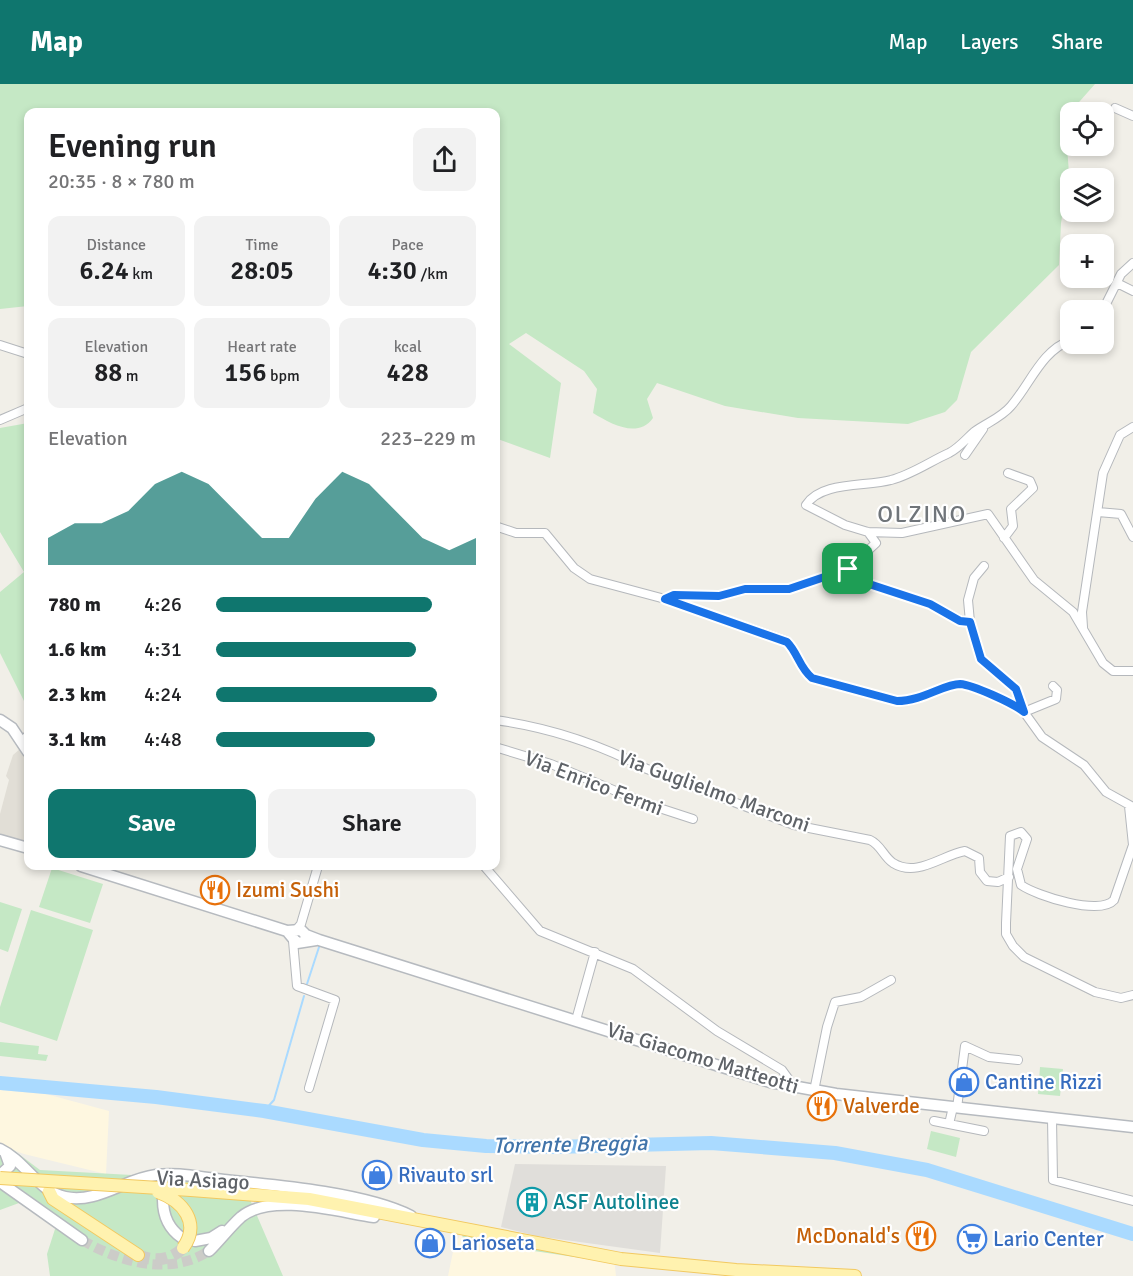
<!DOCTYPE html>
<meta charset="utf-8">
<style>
body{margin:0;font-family:Signika,sans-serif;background:#f2f2f2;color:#202124;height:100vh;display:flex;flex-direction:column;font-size:22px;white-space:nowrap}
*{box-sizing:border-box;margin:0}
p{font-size:20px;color:#757577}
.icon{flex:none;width:33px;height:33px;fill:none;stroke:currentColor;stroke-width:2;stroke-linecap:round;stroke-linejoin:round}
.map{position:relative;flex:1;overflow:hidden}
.panel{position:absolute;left:24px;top:24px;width:476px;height:762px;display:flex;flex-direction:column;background:#fff;border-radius:12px;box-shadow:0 3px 9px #0003}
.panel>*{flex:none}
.tools{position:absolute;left:1060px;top:18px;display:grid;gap:12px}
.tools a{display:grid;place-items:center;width:54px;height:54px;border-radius:12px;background:#fff;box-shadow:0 3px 9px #0003;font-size:30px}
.pin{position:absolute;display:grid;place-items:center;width:51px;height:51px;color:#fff;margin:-26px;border-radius:12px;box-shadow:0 3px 9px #0006}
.round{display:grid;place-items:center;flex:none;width:63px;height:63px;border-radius:12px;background:#f2f2f2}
.summary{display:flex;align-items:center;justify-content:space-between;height:102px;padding:0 24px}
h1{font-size:33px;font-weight:600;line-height:45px}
.metrics{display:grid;grid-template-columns:repeat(3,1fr);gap:9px;height:102px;padding:6px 24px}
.metrics div{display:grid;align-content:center;border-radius:12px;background:#f2f2f2;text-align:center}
.metrics b{font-size:26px;font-weight:600}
.metrics small{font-size:16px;font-weight:400}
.metrics p{font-size:16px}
.chart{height:168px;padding:12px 24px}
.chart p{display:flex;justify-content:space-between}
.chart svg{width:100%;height:108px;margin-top:6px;fill:#0f766e;opacity:.7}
.action{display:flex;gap:12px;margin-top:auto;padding:12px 24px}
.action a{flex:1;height:69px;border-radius:12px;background:#0f766e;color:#fff;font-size:24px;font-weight:600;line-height:69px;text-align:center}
.action a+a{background:#f2f2f2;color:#202124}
ul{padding:0 24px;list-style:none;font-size:20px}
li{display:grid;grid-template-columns:96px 72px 1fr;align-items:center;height:45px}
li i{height:15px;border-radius:8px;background:#0f766e}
header{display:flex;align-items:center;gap:36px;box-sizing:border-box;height:84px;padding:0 30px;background:#0f766e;color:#fff}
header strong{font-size:28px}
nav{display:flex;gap:33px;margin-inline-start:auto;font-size:21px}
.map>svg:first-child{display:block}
.commercial{fill:#fef7e0}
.industrial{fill:#e0deda}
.education{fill:#e1ded6}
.green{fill:#c5e8c5}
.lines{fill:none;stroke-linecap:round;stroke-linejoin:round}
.stream{stroke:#aadaff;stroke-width:2}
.river{stroke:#aadaff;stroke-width:14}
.secondary-tunnel{stroke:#ccccc8;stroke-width:10;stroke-dasharray:10 5;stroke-linecap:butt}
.primary-tunnel{stroke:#ccccc8;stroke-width:12;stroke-dasharray:12 6;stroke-linecap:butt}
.street-casing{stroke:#b5b8bc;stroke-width:10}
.secondary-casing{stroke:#b6babf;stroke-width:13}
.primary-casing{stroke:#f2c960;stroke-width:14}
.street{stroke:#fff;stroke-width:8}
.secondary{stroke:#fff;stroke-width:10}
.primary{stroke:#fff2af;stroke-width:12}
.primary-bridge-casing{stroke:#f2c960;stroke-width:14;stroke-linecap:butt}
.primary-bridge{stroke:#fff2af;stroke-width:12}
.route-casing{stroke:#fff;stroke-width:12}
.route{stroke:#1a73e8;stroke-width:8}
.labels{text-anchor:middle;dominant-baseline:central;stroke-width:4.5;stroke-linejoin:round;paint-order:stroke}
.street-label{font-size:21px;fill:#5f6368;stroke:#fff}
.food-label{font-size:21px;fill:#c56008;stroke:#fff;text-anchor:start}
.shop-label{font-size:21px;fill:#366cbe;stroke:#fff;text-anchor:start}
.culture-label{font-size:21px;fill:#0d838f;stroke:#fff;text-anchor:start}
.water-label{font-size:22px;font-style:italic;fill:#4174aa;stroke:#fff}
.quarter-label{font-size:24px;letter-spacing:1.5px;fill:#70757a;stroke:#fff}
</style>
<header>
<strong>Map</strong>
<nav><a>Map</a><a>Layers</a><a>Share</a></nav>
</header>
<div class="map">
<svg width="1133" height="1192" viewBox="0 0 1133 1192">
<rect width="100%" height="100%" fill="#f1efe8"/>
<path class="commercial" d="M0 1006 46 1010 109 1027 106 1090 24 1070 0 1061Z
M463 1145 614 1174 616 1192H448L454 1163Z"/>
<path class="industrial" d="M515 1080 666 1082 660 1169 536 1152 501 1143Z"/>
<path class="education" d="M20 665 28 678V758L0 751V730L9 696 6 692 13 671Z"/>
<path class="green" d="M0 0H1095L1065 34 1069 90 1061 139 1059 181 971 268 957 316 945 328 908 340 798 334 725 322 657 299 647 315 653 334C638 355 611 340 593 329L597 305 584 287 526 249 509 260 561 299 550 374 495 354V28H28V222L0 225Z
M28 339V625L0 569V508L24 488 0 448V344Z
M52 784 103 800 90 839 39 823Z
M0 818 22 825 8 868 0 865Z
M31 826 93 846 57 957 0 938V923Z
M0 958 39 962 38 970 48 971 46 977 0 972Z
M1040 983 1063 985 1060 1012 1038 1010Z
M931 1047 960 1054 956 1073 927 1065Z
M0 1061 12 1065 40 1086 242 1097 283 1192H50L47 1170 56 1142 19 1119 0 1126Z
M462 1151 519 1162 518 1165 463 1154Z
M534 1164 608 1178 534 1167Z"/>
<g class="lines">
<path class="stream" d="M307 900 320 860
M264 1027 274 1016 304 912"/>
<path class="river" d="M0 999 156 1013 264 1027 423 1056 486 1062 553 1063 711 1059 835 1069 927 1086 1133 1150"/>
<path class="secondary-tunnel" d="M82 1156C121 1179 170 1192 209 1167"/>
<path class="primary-tunnel" d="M138 1171C154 1178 170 1177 183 1164"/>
<g class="street-casing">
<path id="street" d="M1115 24 1133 32
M1117 199 1133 207
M1103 226 1121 190 1133 179
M1071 256C1041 267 1031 299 1011 322 1001 334 986 339 974 348 966 355 959 364 949 369 931 377 911 391 891 396 866 403 821 397 806 421L845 441 868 448 902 449 988 430 1034 496 1073 528 1103 579 1113 587H1133
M0 261 28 270
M0 336 28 324
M965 371 983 345
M1098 428 1121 430 1133 453
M495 442 516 449H545L574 484 590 495 665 515 787 557C798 569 799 583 812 594L897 617C922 617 943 600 960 600 973 601 1013 620 1024 628
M1004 454 1013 442 1011 425 1033 404 1030 397 1008 389
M984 482 974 494 968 516 970 538 981 575 1016 605 1024 628 1042 653 1084 681 1106 708 1133 723
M848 485 876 459 868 448
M665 515 674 511 719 512 745 505H789L848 485 863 498 930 520 960 536 970 538
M1083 543 1082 528 1103 389 1120 351 1133 343
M1024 628 1056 615 1057 606 1053 602
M495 636C547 643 601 661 647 685L794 741 870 756C881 761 883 772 893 779 917 794 942 771 965 767L979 774 980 788 987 797 998 798 1009 793
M22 658 28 651
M495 663 551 680 647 720 693 735
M1129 722 1133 761 1114 816C1100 832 1037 812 1021 801L1017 785 1027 755 1021 748 1010 752 1006 839V850L1013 862 1024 873 1095 908 1121 914 1133 911
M484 782 540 847 633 885 717 947 782 986 795 1004
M296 846 301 840 318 782
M293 857 297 902 335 916 309 1004
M576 936 595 868
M814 1007 827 943 835 918 861 913 891 896
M957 1024 965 962 989 973 1018 976
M1052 1034 1053 1096 1133 1117
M934 1037 984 1047
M949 1040 953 1023"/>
</g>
<g class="secondary-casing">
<path id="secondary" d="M0 636 12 644 28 668
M0 756 28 764
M81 782 287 847 301 846 306 851 319 856 770 998 836 1010 1133 1043
M287 847 297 859 316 856
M0 1065C25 1077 38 1107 65 1113 97 1120 124 1095 156 1091 178 1088 202 1094 224 1096 275 1101 366 1109 411 1132
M0 1091 10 1082 5 1068
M0 1098 82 1156
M163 1116C163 1132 169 1145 182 1154
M195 1157 211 1154 222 1147
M209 1167C220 1156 230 1143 241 1133 271 1108 339 1128 374 1133"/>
</g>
<g class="primary-casing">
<path id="primary" d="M191 1106 309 1115 621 1175 736 1186 855 1192
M49 1107 53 1115 138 1171"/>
</g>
<use href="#street" class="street"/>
<use href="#secondary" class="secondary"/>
<use href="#primary" class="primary"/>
<g class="primary-bridge-casing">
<path id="primary-bridge" d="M0 1094 191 1106
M158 1108C183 1117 201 1139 183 1164"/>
</g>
<use href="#primary-bridge" class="primary-bridge"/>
</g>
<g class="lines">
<g class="route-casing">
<path id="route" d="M848 485 863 498 930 520 960 537 970 538 981 575 1016 605 1024 628C1013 619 973 601 960 600 944 600 922 617 897 617L812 594C799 583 798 569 787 558L665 515 674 511 719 512 745 505H789Z"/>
</g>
<use href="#route" class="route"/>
</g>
<defs>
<g id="restaurant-ring" transform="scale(1.5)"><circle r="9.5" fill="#fff" stroke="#e8710a" stroke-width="1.5"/><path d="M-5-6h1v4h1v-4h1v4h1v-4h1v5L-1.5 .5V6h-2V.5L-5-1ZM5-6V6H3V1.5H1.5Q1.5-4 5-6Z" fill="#e8710a"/></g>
<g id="shop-ring" transform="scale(1.5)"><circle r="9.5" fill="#fff" stroke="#3f7fe0" stroke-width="1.5"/><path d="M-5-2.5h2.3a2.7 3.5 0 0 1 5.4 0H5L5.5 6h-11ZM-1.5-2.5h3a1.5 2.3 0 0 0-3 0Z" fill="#3f7fe0"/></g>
<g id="building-ring" transform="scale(1.5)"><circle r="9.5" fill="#fff" stroke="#0f9aa8" stroke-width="1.5"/><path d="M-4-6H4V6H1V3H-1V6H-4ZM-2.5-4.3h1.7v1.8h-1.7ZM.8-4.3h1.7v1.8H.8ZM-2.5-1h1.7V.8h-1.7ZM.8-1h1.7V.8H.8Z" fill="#0f9aa8"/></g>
<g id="supermarket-ring" transform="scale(1.5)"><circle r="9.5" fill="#fff" stroke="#3f7fe0" stroke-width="1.5"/><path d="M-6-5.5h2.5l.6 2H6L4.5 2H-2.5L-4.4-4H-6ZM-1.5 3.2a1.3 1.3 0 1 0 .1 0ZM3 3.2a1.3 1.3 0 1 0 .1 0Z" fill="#3f7fe0"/></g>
</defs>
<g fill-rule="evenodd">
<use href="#restaurant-ring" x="215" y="806"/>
<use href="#shop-ring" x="964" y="998"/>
<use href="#restaurant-ring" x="822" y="1022"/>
<use href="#shop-ring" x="377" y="1091"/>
<use href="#building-ring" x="532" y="1118"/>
<use href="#restaurant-ring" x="921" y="1152"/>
<use href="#supermarket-ring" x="972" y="1155"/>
<use href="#shop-ring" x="430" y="1159"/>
</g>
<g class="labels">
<g class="street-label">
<text transform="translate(594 699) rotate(21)">Via Enrico Fermi</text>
<text transform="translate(714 707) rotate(20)">Via Guglielmo Marconi</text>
<text transform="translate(703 974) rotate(17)">Via Giacomo Matteotti</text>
<text transform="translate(203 1096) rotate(3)">Via Asiago</text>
</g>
<g class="food-label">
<text x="236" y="806">Izumi Sushi</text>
<text x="843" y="1022">Valverde</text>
<text x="900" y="1152" text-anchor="end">McDonald's</text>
</g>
<g class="shop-label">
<text x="985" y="998">Cantine Rizzi</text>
<text x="398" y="1091">Rivauto srl</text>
<text x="993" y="1155">Lario Center</text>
<text x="451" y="1159">Larioseta</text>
</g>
<g class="culture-label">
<text x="553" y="1118">ASF Autolinee</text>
</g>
<g class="water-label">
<text transform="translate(570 1060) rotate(-1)">Torrente Breggia</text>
</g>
<g class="quarter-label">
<text x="922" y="430">OLZINO</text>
</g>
</g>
</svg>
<div class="tools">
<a><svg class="icon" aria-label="locate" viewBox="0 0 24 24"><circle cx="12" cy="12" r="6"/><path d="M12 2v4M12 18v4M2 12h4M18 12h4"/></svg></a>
<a><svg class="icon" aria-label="layers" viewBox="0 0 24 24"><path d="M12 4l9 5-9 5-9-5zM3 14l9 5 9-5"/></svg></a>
<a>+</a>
<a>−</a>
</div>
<div class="pin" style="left:848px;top:485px;background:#1e9e55"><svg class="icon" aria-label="arrive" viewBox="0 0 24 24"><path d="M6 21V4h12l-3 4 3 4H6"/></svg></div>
<section class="panel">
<div class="summary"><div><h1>Evening run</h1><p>20:35 · 8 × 780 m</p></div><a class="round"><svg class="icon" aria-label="share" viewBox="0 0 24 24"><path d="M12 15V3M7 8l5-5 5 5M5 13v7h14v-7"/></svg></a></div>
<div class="metrics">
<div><p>Distance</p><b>6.24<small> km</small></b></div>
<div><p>Time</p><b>28:05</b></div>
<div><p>Pace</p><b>4:30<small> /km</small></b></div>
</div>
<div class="metrics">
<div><p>Elevation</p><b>88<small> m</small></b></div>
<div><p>Heart rate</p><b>156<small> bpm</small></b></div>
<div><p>kcal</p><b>428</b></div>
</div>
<div class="chart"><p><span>Elevation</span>223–229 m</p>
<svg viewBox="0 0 160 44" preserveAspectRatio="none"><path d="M0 44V33L10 27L20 27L30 22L40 11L50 6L60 11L70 22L80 33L90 33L100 17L110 6L120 11L130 22L140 33L150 38L160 33V44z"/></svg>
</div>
<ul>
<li><b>780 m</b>4:26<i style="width:83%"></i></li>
<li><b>1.6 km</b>4:31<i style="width:77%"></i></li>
<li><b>2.3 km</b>4:24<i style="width:85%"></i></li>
<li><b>3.1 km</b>4:48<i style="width:61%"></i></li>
</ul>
<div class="action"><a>Save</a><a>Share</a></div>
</section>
</div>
